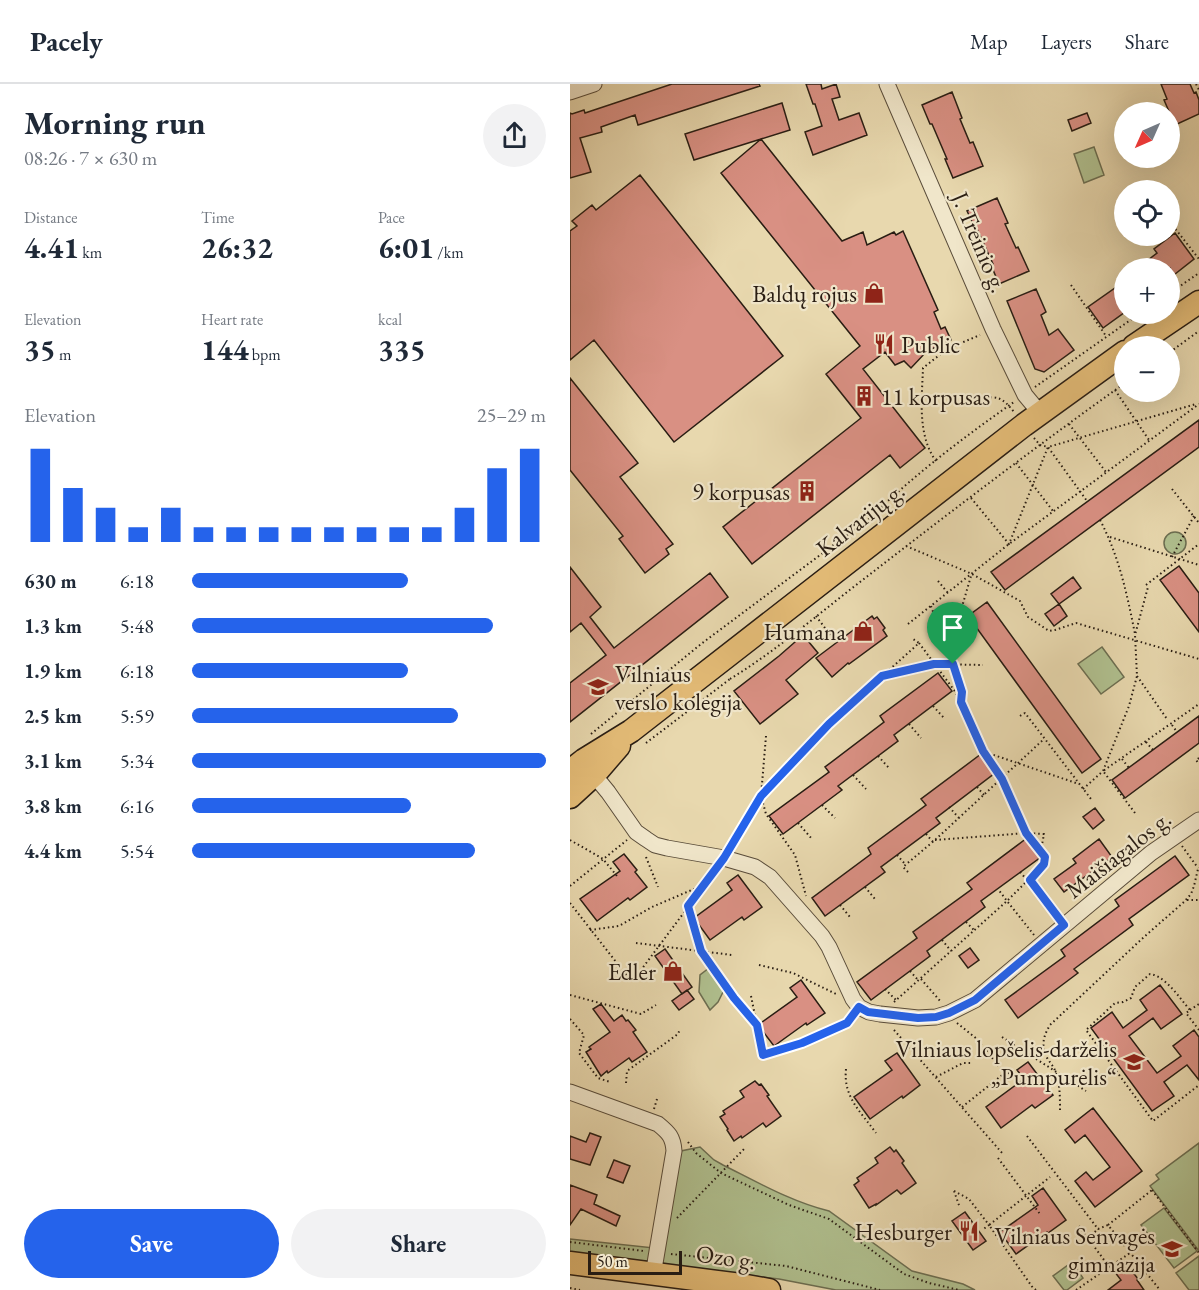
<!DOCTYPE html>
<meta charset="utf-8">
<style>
body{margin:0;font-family:"EB Garamond",serif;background:#f2f2f3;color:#1f2937;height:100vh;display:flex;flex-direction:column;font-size:22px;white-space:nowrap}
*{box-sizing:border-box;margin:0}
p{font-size:20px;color:#747a83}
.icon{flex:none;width:33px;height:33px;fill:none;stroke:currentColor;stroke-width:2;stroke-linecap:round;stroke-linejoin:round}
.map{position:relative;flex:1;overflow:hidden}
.details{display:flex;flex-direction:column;background:#fff;width:570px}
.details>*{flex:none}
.needle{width:39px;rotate:225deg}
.buttons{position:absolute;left:544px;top:18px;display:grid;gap:12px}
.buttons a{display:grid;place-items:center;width:66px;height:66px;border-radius:50%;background:#fff;box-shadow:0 6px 24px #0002;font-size:30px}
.scale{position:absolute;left:18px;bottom:15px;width:94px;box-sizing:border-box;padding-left:6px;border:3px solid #291d13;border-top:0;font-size:16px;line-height:21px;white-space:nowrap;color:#291d13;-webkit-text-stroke:4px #f0e6ca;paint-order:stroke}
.pin{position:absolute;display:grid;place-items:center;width:51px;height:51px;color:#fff;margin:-62px -26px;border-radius:50% 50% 50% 0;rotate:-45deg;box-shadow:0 0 6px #0007}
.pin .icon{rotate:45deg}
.round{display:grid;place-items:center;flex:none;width:63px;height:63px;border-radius:32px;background:#f2f2f3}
.summary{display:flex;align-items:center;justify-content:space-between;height:102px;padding:0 24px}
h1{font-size:33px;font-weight:700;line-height:45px}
.figures{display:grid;grid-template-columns:repeat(3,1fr);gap:9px;height:102px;padding:6px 24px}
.figures div{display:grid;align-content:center}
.figures b{font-size:30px;font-weight:700}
.figures small{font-size:16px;font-weight:400}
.figures p{font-size:16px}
.chart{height:168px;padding:12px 24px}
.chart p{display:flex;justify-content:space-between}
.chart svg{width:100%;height:108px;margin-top:6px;stroke:#2563eb;stroke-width:6}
.cta{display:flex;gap:12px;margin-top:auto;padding:12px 24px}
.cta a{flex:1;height:69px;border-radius:36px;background:#2563eb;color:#fff;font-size:24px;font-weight:700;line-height:69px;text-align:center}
.cta a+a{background:#f2f2f3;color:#1f2937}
ul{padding:0 24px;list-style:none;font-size:20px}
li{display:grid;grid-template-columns:96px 72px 1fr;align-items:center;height:45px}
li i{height:15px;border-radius:8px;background:#2563eb}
header{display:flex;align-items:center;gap:36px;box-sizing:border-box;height:84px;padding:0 30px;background:#fff;border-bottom:2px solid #e0e1e3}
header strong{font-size:28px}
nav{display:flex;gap:33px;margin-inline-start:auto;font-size:21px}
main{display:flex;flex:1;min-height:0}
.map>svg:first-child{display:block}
.green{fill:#b0c08f;stroke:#6c6e51;stroke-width:1.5}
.building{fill:#d99083;stroke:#291d13;stroke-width:1.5}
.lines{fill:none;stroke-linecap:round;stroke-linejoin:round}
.minor-casing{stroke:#594c3a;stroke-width:17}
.primary-casing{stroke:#291d13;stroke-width:25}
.path{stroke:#291d13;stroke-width:2;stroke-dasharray:1.5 3;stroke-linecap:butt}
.minor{stroke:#f0e6ca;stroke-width:15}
.primary{stroke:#e4bc77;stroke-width:22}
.route-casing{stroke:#fff;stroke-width:12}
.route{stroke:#2563eb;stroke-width:8}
.labels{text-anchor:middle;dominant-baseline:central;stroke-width:4.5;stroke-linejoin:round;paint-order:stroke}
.street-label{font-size:24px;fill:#291d13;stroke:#f0e6ca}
.poi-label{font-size:24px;fill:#291d13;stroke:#f0e6ca;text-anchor:end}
</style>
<header>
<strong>Pacely</strong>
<nav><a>Map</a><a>Layers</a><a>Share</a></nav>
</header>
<main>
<section class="details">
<div class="summary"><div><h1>Morning run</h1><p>08:26 · 7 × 630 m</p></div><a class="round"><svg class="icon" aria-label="share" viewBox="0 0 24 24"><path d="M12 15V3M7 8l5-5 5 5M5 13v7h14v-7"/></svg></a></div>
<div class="figures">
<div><p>Distance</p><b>4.41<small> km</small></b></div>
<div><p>Time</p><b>26:32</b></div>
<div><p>Pace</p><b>6:01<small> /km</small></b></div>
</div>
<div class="figures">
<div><p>Elevation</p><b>35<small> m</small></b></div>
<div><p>Heart rate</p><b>144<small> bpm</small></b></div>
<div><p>kcal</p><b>335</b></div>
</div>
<div class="chart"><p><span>Elevation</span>25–29 m</p>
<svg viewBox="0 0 160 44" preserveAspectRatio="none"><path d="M5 44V6M15 44V22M25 44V30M35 44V38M45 44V30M55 44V38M65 44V38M75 44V38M85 44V38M95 44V38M105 44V38M115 44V38M125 44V38M135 44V30M145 44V14M155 44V6"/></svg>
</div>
<ul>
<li><b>630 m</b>6:18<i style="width:61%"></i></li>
<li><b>1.3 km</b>5:48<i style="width:85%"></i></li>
<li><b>1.9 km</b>6:18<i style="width:61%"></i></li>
<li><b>2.5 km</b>5:59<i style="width:75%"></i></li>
<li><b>3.1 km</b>5:34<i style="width:100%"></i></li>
<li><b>3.8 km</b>6:16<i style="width:62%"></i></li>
<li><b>4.4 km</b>5:54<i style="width:80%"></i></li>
</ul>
<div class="cta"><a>Save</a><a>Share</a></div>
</section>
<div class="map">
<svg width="629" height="1206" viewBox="0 0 629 1206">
<rect width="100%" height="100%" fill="#e8d8ae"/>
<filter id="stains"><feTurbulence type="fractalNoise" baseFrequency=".00333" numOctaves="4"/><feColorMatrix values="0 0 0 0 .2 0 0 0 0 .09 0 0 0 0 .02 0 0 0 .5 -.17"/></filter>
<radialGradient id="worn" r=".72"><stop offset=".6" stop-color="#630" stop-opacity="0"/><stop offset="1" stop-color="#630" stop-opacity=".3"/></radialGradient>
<path class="green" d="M524 63 534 91 514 99 504 70Z
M594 459a11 11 0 1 1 22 0a11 11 0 1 1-22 0Z
M532 563 554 593 531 610 508 580Z
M139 884 154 906 148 918 140 926 129 908 130 891Z
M629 1059V1167L580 1102 589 1095 586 1091Z
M130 1063 144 1076 153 1081C187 1098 222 1118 259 1127L342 1187 393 1200 405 1206H266L209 1195 0 1169V1155L93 1165 111 1067Z
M594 1124 627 1167 604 1184 571 1141Z
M629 1172V1206H619L606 1189Z
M502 1178 513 1194 497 1206H494L483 1192Z"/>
<path class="building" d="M102 0H189L190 2 68 41 65 31 31 43 32 48 10 54 21 88 0 94V29L2 30 14 26 15 29Z
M236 0H251L252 5 266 0 270 13 262 15 269 36 289 29 297 51 243 71 235 48 252 42 245 20H243Z
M591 0H620L624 9 626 8 629 16V30L605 41 594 16 597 15Z
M382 8 392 34 390 35 400 59 403 58 413 82 383 94 375 75H377L362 40H360L352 21Z
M212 19 220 46 191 55 272 157 293 148 297 161 324 148 326 151 333 147 368 226 364 228 371 245 375 243 381 256 357 267 341 284 334 277 325 281 315 268 293 285 355 364 330 384 320 371 182 480 153 443 291 334 256 290 290 262 151 89 191 55 124 76 115 50Z
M517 29 521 39 502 47 498 36Z
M70 91 213 272 104 358 24 256 0 276V147L7 142 2 137 22 121 26 126Z
M427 114 438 139 435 140 446 164 448 163 459 187 429 200 421 181 423 180 407 145 406 146 397 127Z
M605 149 624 175 600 194V184H568L587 169 584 165Z
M555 197V228L533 244 518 223Z
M466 205 476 228 471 231 479 251 488 245 504 266 474 288 465 285 437 217Z
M0 294 68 379 50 393 103 460 96 465 99 470 75 489 49 455 53 452 0 386Z
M629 336V363L435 506 421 488Z
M609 482 629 509V548L590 496Z
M0 483 31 523 20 533 44 564 140 489 158 513 0 638V599L36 571 11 539 0 548Z
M503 493 511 504 489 520 481 510Z
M417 518 531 675 512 689 398 532Z
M489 520 497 532 484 542 475 530Z
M302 532 304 535 307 533 315 544 313 546 317 552 279 580 278 579 262 593 246 574Z
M233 551 248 569 216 596 228 610 190 640 164 607 209 572Z
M368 589 382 607 324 651 328 657 268 702 272 706 213 750 199 732 259 688 255 683 314 638 310 632Z
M629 632V659L555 714 542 696Z
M411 670 425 689 366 734 370 739 311 783 315 788 255 832 242 814 301 770 298 764 356 721 351 715Z
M525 724 534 736 523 745 513 733Z
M457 754 471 773 411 817 415 823 357 867 360 872 301 916 287 898 347 854 343 848 402 805 397 799Z
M529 755 542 773 494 808 484 795 506 779 503 775Z
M54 770 67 786 65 788 77 803 60 816 58 814 27 837 10 815 50 787 43 778Z
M605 772 619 791 559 835 563 841 504 885 508 889 448 934 435 916 495 872 491 866 549 822 545 816Z
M168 791 192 823 174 836 172 833 140 856 124 834 162 806 157 799Z
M400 864 409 876 398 884 389 872Z
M95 865 122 903 112 910 85 872Z
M231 896 255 929 237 941 236 939 204 962 188 941 227 913 220 904Z
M590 901 612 930 591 945 583 934 559 952 587 989 611 972 603 962 624 946 629 953V996L617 981 594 998 604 1012 582 1027 521 944 542 928 553 944 577 926 570 916Z
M117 906 124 915 109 926 102 917Z
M31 920 44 937 52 931 56 937 58 936 66 946 63 948 77 968 62 978 59 974 38 989 37 987 31 992 16 968 21 965 19 963 40 948 23 925Z
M327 969 350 1001 333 1014 332 1012 300 1035 284 1013 322 986 315 977Z
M458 978 483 1011 465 1024 462 1021 431 1044 416 1023 454 995 447 986Z
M185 997 189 1001 191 1000 199 1011 197 1012 211 1032 196 1043 193 1039 172 1054 171 1052 164 1057 157 1046 158 1045 150 1033 155 1030 153 1027 174 1013 170 1007Z
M523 1024 572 1087 525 1123 505 1097 516 1088 523 1096 540 1083 515 1051 505 1059 495 1046Z
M20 1049 31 1053 20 1081 0 1075V1052L16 1058Z
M320 1063 324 1068 326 1066 334 1077 332 1079 346 1099 331 1110 327 1106 306 1121V1120L299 1124 284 1101 289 1097 287 1094 308 1079 305 1074Z
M44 1076 60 1082 53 1099 37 1093Z
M0 1101 27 1111 24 1120 50 1132 46 1142 11 1125 0 1141Z
M473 1104 496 1136 478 1149 477 1148 446 1170 430 1148 468 1121 462 1112Z
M395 1128 416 1157 403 1166 382 1137Z
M556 1179 568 1195 567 1196 574 1206H538L551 1196 544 1187Z"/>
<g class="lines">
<g class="minor-casing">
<path id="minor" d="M317 0 423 245 455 311 470 329
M0 8 24 0
M24 691 38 708 66 748 76 755 85 761 97 764 154 774 185 783 200 793 252 852 259 863 283 915 289 923 299 928 310 930 348 934 366 933 379 929 405 916 581 769 629 736
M0 1008 88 1040C99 1049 103 1053 104 1067L83 1191"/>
</g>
<g class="primary-casing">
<path id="primary" d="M564 262 629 218
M0 687 14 676 61 647 454 341 555 268
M0 713 24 691 49 662
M0 1179 171 1201 199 1206"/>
</g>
<path class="path" d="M626 0 629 6
M600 138 629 175
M501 201 536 252
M600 209 629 189
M600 268 629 247
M465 303 569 230
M545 306 579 356
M411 313C429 313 432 313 444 328
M499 340 536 388
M464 354 470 361 478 363 517 417
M366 377C347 351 352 314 353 284L377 265 410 251
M446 379 483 427
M602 405 629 439
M401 414 439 460 478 363 626 320
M530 436C549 472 557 510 565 550
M540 453 629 481
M336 462 402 490 450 517 458 533 479 547 485 546 506 539 629 575
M602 473 624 432
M368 497 378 509
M576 501 629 460
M361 522 392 608 391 618
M246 532 261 552
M338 540 439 460 629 320
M384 550 401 492
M349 559 384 606 391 618 413 667 432 695 457 749 475 773 474 780 437 817 428 805
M315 591 364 580 413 581
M567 592 597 635
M160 595C209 565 253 526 299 491 383 426 468 361 555 299
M363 622 374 634
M450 632 455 629 521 715
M339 640 351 654
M602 641 607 648
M21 650 131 560 301 433C344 391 394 353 444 318
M196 652 191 712 196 730 225 771 236 812
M576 658 583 666
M76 659 160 595
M415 668 509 700
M308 672 319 684
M629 674 626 676 629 680
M552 675 559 684
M283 691 296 705
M407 703 414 711
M513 705 533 687 559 622 567 592 565 551 578 503
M252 721 265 734
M379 723 389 734
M565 729 533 687 629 620
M228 739 242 755
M356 750 363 758
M0 756 33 775 47 792
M365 756 457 749 474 750 471 766
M161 762 191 712 259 640 349 559 343 555
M612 762 628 784
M327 771 335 780
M76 773 88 803
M338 788 333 783 365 756 474 655
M450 788 458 797
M460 796 487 832
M0 802 57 756
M295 803 305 815
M617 816H629
M0 819 57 892 68 890 145 787
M270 821 280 833
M118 822 131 867 164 914 187 941
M396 838 404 846
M20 846 49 842 82 823 131 802
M372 856 381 867
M66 859 162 871
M189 881 223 889 266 910
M340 887 348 896
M351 895 371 918
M315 905 326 916
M0 911 71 930 86 921
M181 912 193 971 191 978
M324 918 437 817 464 851
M620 926 629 920
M0 935 14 951 9 969 28 994 40 998
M387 939 407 955 431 985 446 993
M324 946 433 1070
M629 946 616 929 620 926C610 915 596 892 580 890L565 903 561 914 553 918 545 919 516 946 583 1037 629 1001
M432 953 516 1007
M193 971 232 959 277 939 282 933
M276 985C273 1013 291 1028 306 1049
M366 993 393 979H402
M56 999 57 987 108 950 110 945
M392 1023 436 988
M84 1025 87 1015
M490 1026C490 1013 490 1001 486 989 484 982 479 978 476 972 471 960 474 951 480 941L575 852 614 818 621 810 624 802 628 785
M457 1052 528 1145 538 1141 590 1206
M118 1058 126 1069 151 1089 219 1121 259 1135 334 1190 359 1199 389 1206
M428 1074 470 1130
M582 1106 629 1169
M384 1107 399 1115 419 1141 412 1146
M384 1107 390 1124
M107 1134 174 1065
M538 1141 582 1106
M509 1142 540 1184
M518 1154 527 1146
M0 1158 74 1167
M101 1170 216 1182 310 1206
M0 1204 10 1206
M466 1206 463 1204 419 1141 480 1093
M506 1206 560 1169"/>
<use href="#minor" class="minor"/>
<use href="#primary" class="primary"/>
</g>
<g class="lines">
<g class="route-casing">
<path id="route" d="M364 580H383L392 608 391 618 413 667 432 695 456 749 475 773 474 780 460 796 494 841 405 916 379 929 366 933 348 934 298 928 289 923 277 939 232 959 193 971 187 941 164 914 131 867 118 822 154 774 191 712 259 640 312 592Z"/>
</g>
<use href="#route" class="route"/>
</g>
<defs>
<g id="shop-bare" transform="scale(1.62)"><path d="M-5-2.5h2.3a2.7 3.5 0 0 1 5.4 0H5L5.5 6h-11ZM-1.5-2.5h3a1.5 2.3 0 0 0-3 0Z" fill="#8f2418" stroke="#f0e6ca" stroke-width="2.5" paint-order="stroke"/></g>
<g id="restaurant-bare" transform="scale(1.62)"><path d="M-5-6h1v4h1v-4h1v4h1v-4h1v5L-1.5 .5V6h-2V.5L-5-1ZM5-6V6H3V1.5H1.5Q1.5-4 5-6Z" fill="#8f2418" stroke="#f0e6ca" stroke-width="2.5" paint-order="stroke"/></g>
<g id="building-bare" transform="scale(1.62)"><path d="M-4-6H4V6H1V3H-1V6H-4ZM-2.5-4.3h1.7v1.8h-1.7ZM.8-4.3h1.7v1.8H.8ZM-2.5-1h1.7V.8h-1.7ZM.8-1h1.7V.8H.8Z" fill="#8f2418" stroke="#f0e6ca" stroke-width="2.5" paint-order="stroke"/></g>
<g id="university-bare" transform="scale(1.62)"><path d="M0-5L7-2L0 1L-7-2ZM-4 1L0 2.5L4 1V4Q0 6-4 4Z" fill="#8f2418" stroke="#f0e6ca" stroke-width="2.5" paint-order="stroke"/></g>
<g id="school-bare" transform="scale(1.62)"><path d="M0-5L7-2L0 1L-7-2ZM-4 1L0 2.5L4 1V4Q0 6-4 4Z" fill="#8f2418" stroke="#f0e6ca" stroke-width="2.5" paint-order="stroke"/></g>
</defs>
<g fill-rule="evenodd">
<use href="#shop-bare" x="304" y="209"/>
<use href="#restaurant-bare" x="314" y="260"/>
<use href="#building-bare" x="294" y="312"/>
<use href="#building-bare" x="237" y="407"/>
<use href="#shop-bare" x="293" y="547"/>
<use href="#university-bare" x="28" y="603"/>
<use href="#shop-bare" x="103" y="887"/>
<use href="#school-bare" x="564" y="978"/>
<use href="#restaurant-bare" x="399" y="1147"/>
<use href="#school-bare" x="602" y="1165"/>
</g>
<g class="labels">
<g class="street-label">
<text transform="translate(410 158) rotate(67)">J. Treinio g.</text>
<text transform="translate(290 435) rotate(-38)">Kalvarijų g.</text>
<text transform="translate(548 770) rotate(-38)">Maišiagalos g.</text>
<text transform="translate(156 1173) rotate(8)">Ozo g.</text>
</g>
<g class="poi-label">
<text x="287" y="209">Baldų rojus</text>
<text x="331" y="260" text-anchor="start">Public</text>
<text x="311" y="312" text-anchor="start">11 korpusas</text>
<text x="220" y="407">9 korpusas</text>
<text x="276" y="547">Humana</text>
<text x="45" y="589" text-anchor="start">Vilniaus<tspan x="45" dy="28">verslo kolegija</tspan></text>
<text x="86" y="887">Edler</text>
<text x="547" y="964">Vilniaus lopšelis-darželis<tspan x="547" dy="28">„Pumpurėlis“</tspan></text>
<text x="382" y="1147">Hesburger</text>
<text x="585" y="1151">Vilniaus Senvagės<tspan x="585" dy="28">gimnazija</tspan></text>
</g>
</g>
<rect width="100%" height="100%" filter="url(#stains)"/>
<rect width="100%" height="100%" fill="url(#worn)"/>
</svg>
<div class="buttons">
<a><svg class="needle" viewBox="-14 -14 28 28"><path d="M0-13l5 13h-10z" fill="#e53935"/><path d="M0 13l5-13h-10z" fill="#747a83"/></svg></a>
<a><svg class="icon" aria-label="locate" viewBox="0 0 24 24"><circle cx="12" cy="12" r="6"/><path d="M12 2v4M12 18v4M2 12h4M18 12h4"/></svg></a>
<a>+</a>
<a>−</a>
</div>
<div class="scale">50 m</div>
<div class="pin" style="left:383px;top:580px;background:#1e9e55"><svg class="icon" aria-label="arrive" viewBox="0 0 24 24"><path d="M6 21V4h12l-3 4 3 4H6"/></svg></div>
</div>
</main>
